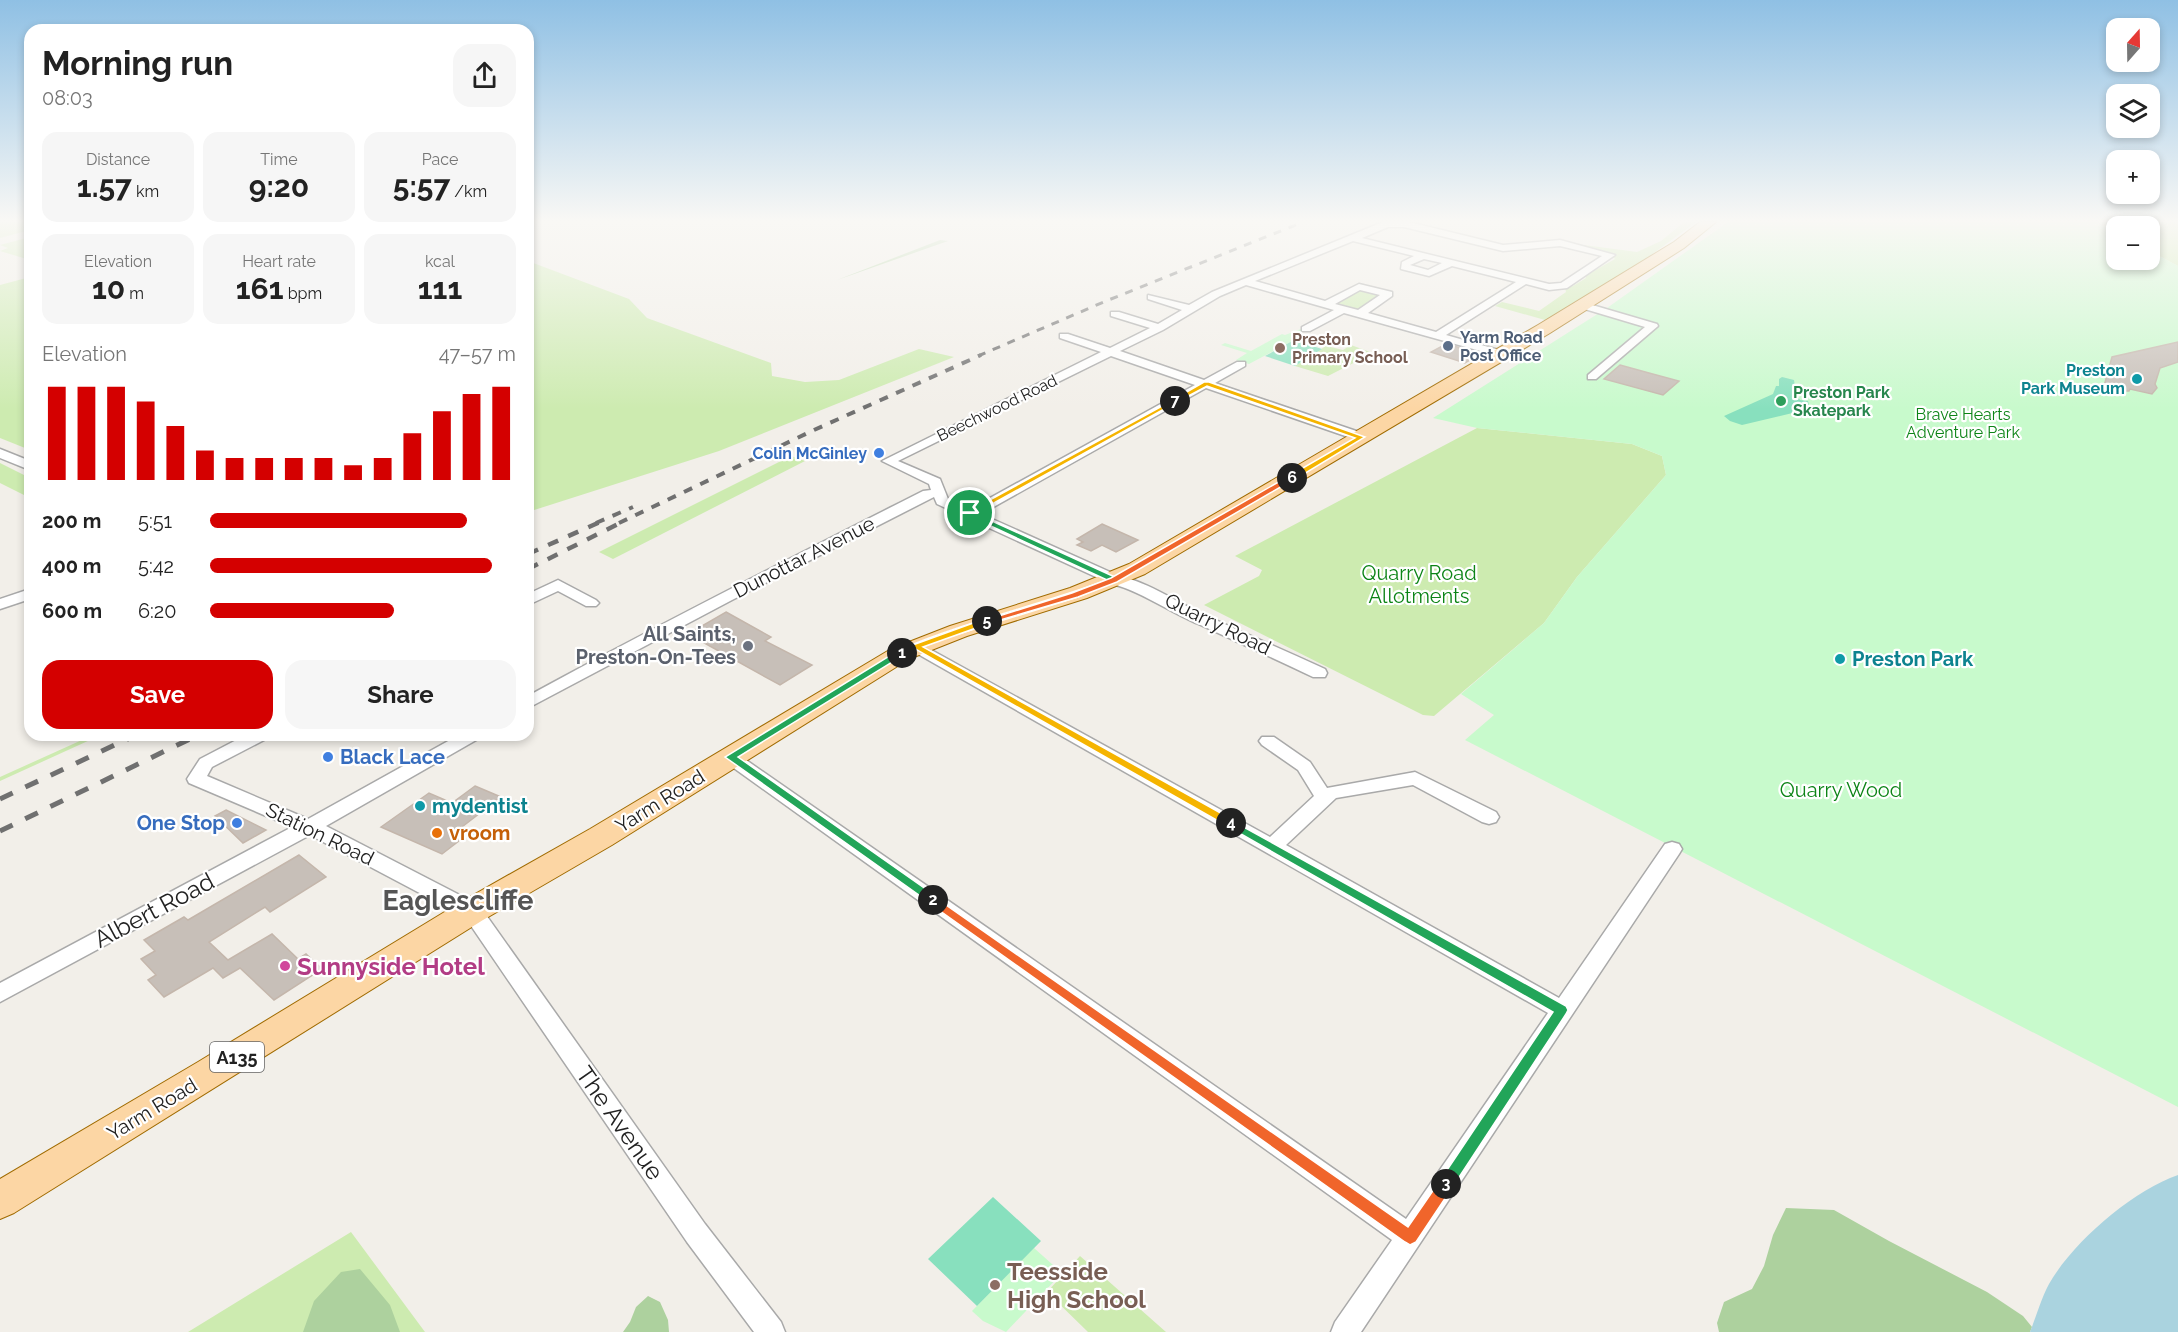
<!DOCTYPE html>
<meta charset="utf-8">
<style>
body{margin:0;font-family:Raleway,sans-serif;background:#f6f6f6;color:#222;height:100vh;display:flex;flex-direction:column;font-size:22px;white-space:nowrap}
*{box-sizing:border-box;margin:0}
p{font-size:20px;color:#767676}
.icon{flex:none;width:33px;height:33px;fill:none;stroke:currentColor;stroke-width:2;stroke-linecap:round;stroke-linejoin:round}
.map{position:relative;flex:1;overflow:hidden}
.panel{position:absolute;left:24px;top:24px;width:510px;height:717px;display:flex;flex-direction:column;background:#fff;border-radius:18px;box-shadow:0 3px 9px #0003}
.panel>*{flex:none}
.needle{width:39px;rotate:20deg}
.fabs{position:absolute;left:2106px;top:18px;display:grid;gap:12px}
.fabs a{display:grid;place-items:center;width:54px;height:54px;border-radius:12px;background:#fff;box-shadow:0 3px 9px #0003;font-size:30px}
.pin{position:absolute;display:grid;place-items:center;width:51px;height:51px;color:#fff;margin:-26px;border:3px solid #fff;border-radius:50%;box-shadow:0 2px 6px #0007}
.km{position:absolute;width:30px;height:30px;margin:-15px;border-radius:50%;background:#222;color:#fff;font-size:16px;line-height:30px;text-align:center}
.round{display:grid;place-items:center;flex:none;width:63px;height:63px;border-radius:18px;background:#f6f6f6}
.summary{display:flex;align-items:center;justify-content:space-between;height:102px;padding:0 18px}
h1{font-size:33px;font-weight:700;line-height:45px}
.stats{display:grid;grid-template-columns:repeat(3,1fr);gap:9px;height:102px;padding:6px 18px}
.stats div{display:grid;align-content:center;border-radius:15px;background:#f6f6f6;text-align:center}
.stats b{font-size:30px;font-weight:700}
.stats small{font-size:16px;font-weight:400}
.stats p{font-size:16px}
.chart{height:168px;padding:12px 18px}
.chart p{display:flex;justify-content:space-between}
.chart svg{width:100%;height:108px;margin-top:6px;stroke:#d40000;stroke-width:6}
.primary-button{display:flex;gap:12px;margin-top:auto;padding:12px 18px}
.primary-button a{flex:1;height:69px;border-radius:18px;background:#d40000;color:#fff;font-size:24px;font-weight:700;line-height:69px;text-align:center}
.primary-button a+a{background:#f6f6f6;color:#222}
ul{padding:0 18px;list-style:none;font-size:20px}
li{display:grid;grid-template-columns:96px 72px 1fr;align-items:center;height:45px}
li i{height:15px;border-radius:8px;background:#d40000}
.map>svg:first-child{display:block}
.grass{fill:#cdebb0}
.forest{fill:#add19e}
.park{fill:#c8facc}
.pitch{fill:#88e0be}
.water{fill:#aad3df}
.building{fill:#c7bfb8;stroke:#c4b6ab;stroke-width:1.5}
.lines{fill:none;stroke-linecap:round;stroke-linejoin:round}
.street-casing{stroke:#a9a9a9;stroke-width:3}
.primary-casing{stroke:#a06b00;stroke-width:2}
.street{fill:#fff;fill-rule:evenodd}
.primary{fill:#fcd6a4;fill-rule:evenodd}
.rail-far3{stroke:#707070;stroke-width:3;stroke-dasharray:8 8;stroke-linecap:butt}
.rail-far2{stroke:#707070;stroke-width:4;stroke-dasharray:9 9;stroke-linecap:butt}
.rail-far1{stroke:#707070;stroke-width:4.5;stroke-dasharray:11 11;stroke-linecap:butt}
.rail{stroke:#707070;stroke-width:5;stroke-dasharray:14 14;stroke-linecap:butt}
.split-1{fill:#22a559;stroke:#fff;stroke-width:1.5}
.split-2{fill:#22a559;stroke:#fff;stroke-width:1.5}
.split-3{fill:#f0652b;stroke:#fff;stroke-width:1.5}
.split-4{fill:#22a559;stroke:#fff;stroke-width:1.5}
.split-5{fill:#f5b400;stroke:#fff;stroke-width:1.5}
.split-6{fill:#f0652b;stroke:#fff;stroke-width:1.5}
.split-7{fill:#f5b400;stroke:#fff;stroke-width:1.5}
.split-8{fill:#f5b400;stroke:#fff;stroke-width:1.5}
.service-dot{fill:#5c6f8a;stroke:#fff;stroke-width:2}
.education-dot{fill:#8d6e63;stroke:#fff;stroke-width:2}
.culture-dot{fill:#0f9aa8;stroke:#fff;stroke-width:2}
.leisure-dot{fill:#2e9e5b;stroke:#fff;stroke-width:2}
.shop-dot{fill:#3f7fe0;stroke:#fff;stroke-width:2}
.worship-dot{fill:#6b7280;stroke:#fff;stroke-width:2}
.food-dot{fill:#e8710a;stroke:#fff;stroke-width:2}
.hotel-dot{fill:#d1479c;stroke:#fff;stroke-width:2}
.labels{text-anchor:middle;dominant-baseline:central;stroke-width:4.5;stroke-linejoin:round;paint-order:stroke}
.far-service-label{font-size:16px;font-weight:bold;fill:#4e5e75;stroke:#fff;text-anchor:start}
.far-education-label{font-size:16px;font-weight:bold;fill:#785e54;stroke:#fff;text-anchor:start}
.far-culture-label{font-size:16px;font-weight:bold;fill:#0d838f;stroke:#fff;text-anchor:end}
.far-leisure-label{font-size:16px;font-weight:bold;fill:#27864d;stroke:#fff;text-anchor:start}
.far-street-label{font-size:16px;fill:#222;stroke:#fff}
.far-park-label{font-size:16px;fill:#0c8416;stroke:#fff}
.far-shop-label{font-size:16px;font-weight:bold;fill:#366cbe;stroke:#fff;text-anchor:end}
.shield{fill:#fff;stroke:#646464;stroke-width:1.5}
.shield-label{font-size:18px;font-weight:bold;fill:#222}
.street-label{font-size:20px;fill:#222;stroke:#fff}
.park-label{font-size:20px;fill:#0c8416;stroke:#fff}
.worship-label{font-size:20px;font-weight:bold;fill:#5b616d;stroke:#fff;text-anchor:end}
.culture-label{font-size:20px;font-weight:bold;fill:#0d838f;stroke:#fff;text-anchor:start}
.shop-label{font-size:20px;font-weight:bold;fill:#366cbe;stroke:#fff;text-anchor:start}
.food-label{font-size:20px;font-weight:bold;fill:#c56008;stroke:#fff;text-anchor:start}
.near-street-label{font-size:24px;fill:#222;stroke:#fff}
.near-hotel-label{font-size:24px;font-weight:bold;fill:#b23c85;stroke:#fff;text-anchor:start}
.near-education-label{font-size:24px;font-weight:bold;fill:#785e54;stroke:#fff;text-anchor:start}
.near-quarter-label{font-size:27px;font-weight:bold;fill:#555;stroke:#fff}
</style>
<div class="map">
<svg width="2178" height="1332" viewBox="0 0 2178 1332">
<rect width="100%" height="100%" fill="#f2efe9"/>
<path class="grass" d="M0 222H30V230L0 238Z
M1684 222H1696L1647 258 1545 320 1495 306 1502 302 1539 311 1566 292 1565 288 1573 286 1586 278 1585 276 1615 259 1613 257 1615 255 1609 252 1569 243 1637 252 1661 241Z
M2096 222H2178V266L2150 251V226H2116V233Z
M30 237V260L0 251 8 248 0 245Z
M528 261 629 299 647 318 771 363 772 376 805 382 839 380 919 349 954 357 719 451 528 512Z
M30 277V450L0 438V285Z
M1361 290 1383 294 1360 310 1336 303Z
M1351 345 1373 353 1328 376 1295 366 1326 346 1343 350Z
M1477 428 1632 444 1662 456 1666 475 1577 577 1544 623 1434 716 1423 715 1204 605 1259 576 1262 570 1235 556Z
M791 456 805 461 613 559 599 552Z
M0 463 30 478V498L0 483Z
M93 735H101L0 781V777Z
M351 1232 425 1332H188Z
M1080 1256 1166 1332H1088L1047 1292Z"/>
<path class="forest" d="M940 240 948 241 837 280Z
M1786 1208 1834 1210 1889 1241 1987 1292 2023 1316 2032 1327 2030 1332H1719L1717 1323 1724 1302 1752 1289 1764 1266 1773 1235Z
M360 1269 390 1305 400 1332H303L314 1301 341 1272Z
M648 1296 660 1302 668 1320 669 1332H623L630 1322 636 1307Z"/>
<path class="park" d="M1728 222H2096L2116 233V260H2150V251L2178 266V1107L1465 740 1494 715 1461 694 1544 623 1577 577 1666 475 1662 456 1632 444 1477 428 1433 418 1607 308Z
M1301 329 1305 330 1292 337 1296 339 1249 364 1236 360 1247 353 1221 345 1225 343 1251 351 1282 334 1285 335Z
M1034 1248 1062 1273 1006 1332 983 1321 972 1311Z"/>
<path class="pitch" d="M1294 340 1322 349 1295 366 1265 356Z
M1782 377 1794 380 1796 394 1800 400 1808 401 1809 406 1804 408 1805 410 1742 425 1730 421 1724 416 1773 394 1776 386H1779V379Z
M993 1197 1041 1241 977 1306 928 1259Z"/>
<path class="water" d="M2178 1175V1332H2030C2036 1317 2041 1299 2049 1284 2073 1242 2132 1191 2178 1175Z"/>
<path class="building" d="M2178 342V362L2160 368 2155 384 2157 388 2152 394 2130 389 2129 391H2116L2104 386 2112 357Z
M1446 344 1454 346 1480 354 1465 363 1431 352Z
M1620 365 1649 373 1679 381 1663 395 1604 379Z
M1102 524 1138 540 1116 552 1102 545 1091 551 1077 545 1083 542 1077 539Z
M726 612 771 637 765 641 812 665 780 685 688 634Z
M475 786 501 797 458 830 468 834 442 854 381 827 429 793 452 803Z
M226 810 266 830 243 843 215 816Z
M299 855 326 877 270 912 265 907 209 942 228 960 272 934 298 959 306 954 322 969 274 1000 240 968 223 978 213 968 164 997 148 980 156 975 141 959 155 951 144 940 184 917 188 920Z"/>
<g class="lines">
<g class="street-casing">
<path id="street" d="M1383 222H1409L1503 245 1560 240 1615 255 1567 288 1549 290 1526 284 1446 335 1506 352 1508 354 1502 357 1344 313 1310 331H1302V327L1334 310 1246 285 1220 296 1163 330 1120 351 1204 380 1237 362H1245V366L1215 383 1365 434 1367 437 1365 440H1357L1206 388 981 514 1119 576C1151 583 1177 603 1207 616 1246 634 1286 651 1325 669L1327 673 1325 677H1313C1274 658 1235 641 1196 623 1166 610 1141 591 1109 583L937 504 934 497 732 600 528 708V696C658 625 791 558 923 491L931 490 929 484 882 461 1101 352 1060 338V334H1068L1110 348 1150 328 1111 316V312H1119L1158 324 1182 310 1148 299V295L1189 305 1212 292ZM1388 227H1404L1503 251 1560 246 1602 256 1561 283 1549 284 1362 238ZM1353 241 1414 256 1402 262 1401 269 1429 276 1452 266 1516 282 1436 332 1368 313 1392 296V292L1359 284 1325 301 1255 281ZM1424 259 1442 263 1428 270 1410 265ZM1360 290 1380 295 1358 310 1335 304ZM1111 356 1195 385 970 509 948 499 940 479 898 461Z
M1582 302 1657 324 1658 326 1596 379H1588V375L1645 327 1578 307 1577 305Z
M0 449 30 461V470L0 458Z
M558 580 596 600 599 603 596 606H586L558 591 528 605V594Z
M30 589V599L0 609V599Z
M915 641 1270 837 1314 796 1298 770 1262 745 1259 741 1262 737H1274L1310 762 1327 788 1415 772 1496 812 1499 817 1496 822 1489 824 1482 822 1413 785 1336 798 1286 845 1559 998 1665 844 1672 842 1679 844 1682 849 1679 854 1361 1332H1331L1335 1322 1392 1240 724 761 721 757 724 753H736L1406 1219 1548 1013 909 649 907 646 909 643Z
M246 735H269L266 739 212 767 207 776 308 819 459 735H481L478 739 326 826 479 905 705 1224 781 1322 785 1332H754L687 1242 465 917 310 835 0 1002V983L292 827 189 783 187 779 200 759Z"/>
</g>
<g class="primary-casing">
<path id="primary" d="M1700 222H1716L1684 248 1550 333 1145 574 1087 598 967 636 909 659 612 845 483 920 14 1213 0 1219V1179L198 1062 461 902 590 829 891 649 950 626 1070 588 1129 564 1538 325 1674 242Z"/>
</g>
<use href="#street" class="street"/>
<use href="#primary" class="primary"/>
<path class="rail-far3" d="M978 356 1106 301 1303 222"/>
<path class="rail-far2" d="M596 523 633 507
M619 523 814 430 981 355"/>
<path class="rail-far1" d="M528 554 600 522
M528 569 622 522"/>
<path class="rail" d="M0 799 136 735
M0 831 198 735"/>
</g>
<linearGradient id="sky" x2="0" y2="1"><stop stop-color="#8fc0e4"/><stop offset="0.54" stop-color="#f9f8f5"/><stop offset="1" stop-color="#f9f8f5" stop-opacity="0"/></linearGradient>
<rect width="2178" height="409" fill="url(#sky)"/>
<path class="split-1" d="M970 511 1117 578 1119 580 1078 597 939 640 905 655H899V650C966 621 1038 606 1107 580L967 515 966 513Z"/>
<path class="split-2" d="M899 650 907 653 738 757 937 897 939 900 933 905 725 757Z"/>
<path class="split-3" d="M933 896 1408 1227 1441 1179 1446 1177 1452 1179 1454 1184 1452 1188 1416 1242 1410 1245 1405 1242 929 903 927 900Z"/>
<path class="split-4" d="M1231 820 1566 1006 1568 1010 1566 1014 1452 1188 1446 1191 1441 1188 1439 1184 1441 1179 1553 1012 1227 826 1225 823Z"/>
<path class="split-5" d="M987 618 992 621 990 623 923 647 1235 821V826H1227L910 646Z"/>
<path class="split-6" d="M1289 476 1296 478 1117 582 1078 597 990 623 983 621 1072 593 1111 578Z"/>
<path class="split-7" d="M1204 382H1209L1365 437 1294 480H1289V476L1355 438 1207 386 1177 402 1171 401Z"/>
<path class="split-8" d="M1175 399 1177 402 972 515 966 513Z"/>
<circle class="service-dot" cx="1448" cy="346" r="6"/>
<g class="education-dot">
<circle cx="1280" cy="348" r="6"/>
<circle cx="995" cy="1285" r="6"/>
</g>
<g class="culture-dot">
<circle cx="2137" cy="379" r="6"/>
<circle cx="1840" cy="659" r="6"/>
<circle cx="420" cy="806" r="6"/>
</g>
<circle class="leisure-dot" cx="1781" cy="401" r="6"/>
<g class="shop-dot">
<circle cx="879" cy="453" r="6"/>
<circle cx="328" cy="757" r="6"/>
<circle cx="237" cy="823" r="6"/>
</g>
<circle class="worship-dot" cx="748" cy="646" r="6"/>
<circle class="food-dot" cx="437" cy="833" r="6"/>
<circle class="hotel-dot" cx="285" cy="966" r="6"/>
<g class="labels">
<g class="far-service-label">
<text x="1460" y="337">Yarm Road<tspan x="1460" dy="18">Post Office</tspan></text>
</g>
<g class="far-education-label">
<text x="1292" y="339">Preston<tspan x="1292" dy="18">Primary School</tspan></text>
</g>
<g class="far-culture-label">
<text x="2125" y="370">Preston<tspan x="2125" dy="18">Park Museum</tspan></text>
</g>
<g class="far-leisure-label">
<text x="1793" y="392">Preston Park<tspan x="1793" dy="18">Skatepark</tspan></text>
</g>
<g class="far-street-label">
<text transform="translate(997 408) rotate(-26)">Beechwood Road</text>
</g>
<g class="far-park-label">
<text x="1963" y="414">Brave Hearts<tspan x="1963" dy="18">Adventure Park</tspan></text>
</g>
<g class="far-shop-label">
<text x="867" y="453">Colin McGinley</text>
</g>
<rect class="shield" x="210" y="1042" width="54" height="30" rx="4.5"/>
<g class="shield-label">
<text x="237" y="1057">A135</text>
</g>
<g class="street-label">
<text transform="translate(804 557) rotate(-27)">Dunottar Avenue</text>
<text transform="translate(1218 624) rotate(26)">Quarry Road</text>
<text transform="translate(660 801) rotate(-32)">Yarm Road</text>
<text transform="translate(320 834) rotate(26)">Station Road</text>
<text transform="translate(152 1109) rotate(-31)">Yarm Road</text>
</g>
<g class="park-label">
<text x="1419" y="573">Quarry Road<tspan x="1419" dy="23">Allotments</tspan></text>
<text x="1841" y="790">Quarry Wood</text>
</g>
<g class="worship-label">
<text x="736" y="634">All Saints,<tspan x="736" dy="23">Preston-On-Tees</tspan></text>
</g>
<g class="culture-label">
<text x="1852" y="659">Preston Park</text>
<text x="432" y="806">mydentist</text>
</g>
<g class="shop-label">
<text x="340" y="757">Black Lace</text>
<text x="225" y="823" text-anchor="end">One Stop</text>
</g>
<g class="food-label">
<text x="449" y="833">vroom</text>
</g>
<g class="near-street-label">
<text transform="translate(154 910) rotate(-28)">Albert Road</text>
<text transform="translate(620 1123) rotate(55)">The Avenue</text>
</g>
<g class="near-hotel-label">
<text x="297" y="966">Sunnyside Hotel</text>
</g>
<g class="near-education-label">
<text x="1007" y="1271">Teesside<tspan x="1007" dy="28">High School</tspan></text>
</g>
<g class="near-quarter-label">
<text x="458" y="900">Eaglescliffe</text>
</g>
</g>
</svg>
<div class="fabs">
<a><svg class="needle" viewBox="-14 -14 28 28"><path d="M0-13l5 13h-10z" fill="#e53935"/><path d="M0 13l5-13h-10z" fill="#767676"/></svg></a>
<a><svg class="icon" aria-label="layers" viewBox="0 0 24 24"><path d="M12 4l9 5-9 5-9-5zM3 14l9 5 9-5"/></svg></a>
<a>+</a>
<a>−</a>
</div>
<div class="pin" style="left:970px;top:513px;background:#1e9e55"><svg class="icon" aria-label="arrive" viewBox="0 0 24 24"><path d="M6 21V4h12l-3 4 3 4H6"/></svg></div>
<b class="km" style="left:902px;top:653px">1</b>
<b class="km" style="left:933px;top:900px">2</b>
<b class="km" style="left:1446px;top:1184px">3</b>
<b class="km" style="left:1231px;top:823px">4</b>
<b class="km" style="left:987px;top:621px">5</b>
<b class="km" style="left:1292px;top:478px">6</b>
<b class="km" style="left:1175px;top:401px">7</b>
<section class="panel">
<div class="summary"><div><h1>Morning run</h1><p>08:03</p></div><a class="round"><svg class="icon" aria-label="share" viewBox="0 0 24 24"><path d="M12 15V3M7 8l5-5 5 5M5 13v7h14v-7"/></svg></a></div>
<div class="stats">
<div><p>Distance</p><b>1.57<small> km</small></b></div>
<div><p>Time</p><b>9:20</b></div>
<div><p>Pace</p><b>5:57<small> /km</small></b></div>
</div>
<div class="stats">
<div><p>Elevation</p><b>10<small> m</small></b></div>
<div><p>Heart rate</p><b>161<small> bpm</small></b></div>
<div><p>kcal</p><b>111</b></div>
</div>
<div class="chart"><p><span>Elevation</span>47–57 m</p>
<svg viewBox="0 0 160 44" preserveAspectRatio="none"><path d="M5 44V6M15 44V6M25 44V6M35 44V12M45 44V22M55 44V32M65 44V35M75 44V35M85 44V35M95 44V35M105 44V38M115 44V35M125 44V25M135 44V16M145 44V9M155 44V6"/></svg>
</div>
<ul>
<li><b>200 m</b>5:51<i style="width:84%"></i></li>
<li><b>400 m</b>5:42<i style="width:92%"></i></li>
<li><b>600 m</b>6:20<i style="width:60%"></i></li>
</ul>
<div class="primary-button"><a>Save</a><a>Share</a></div>
</section>
</div>
